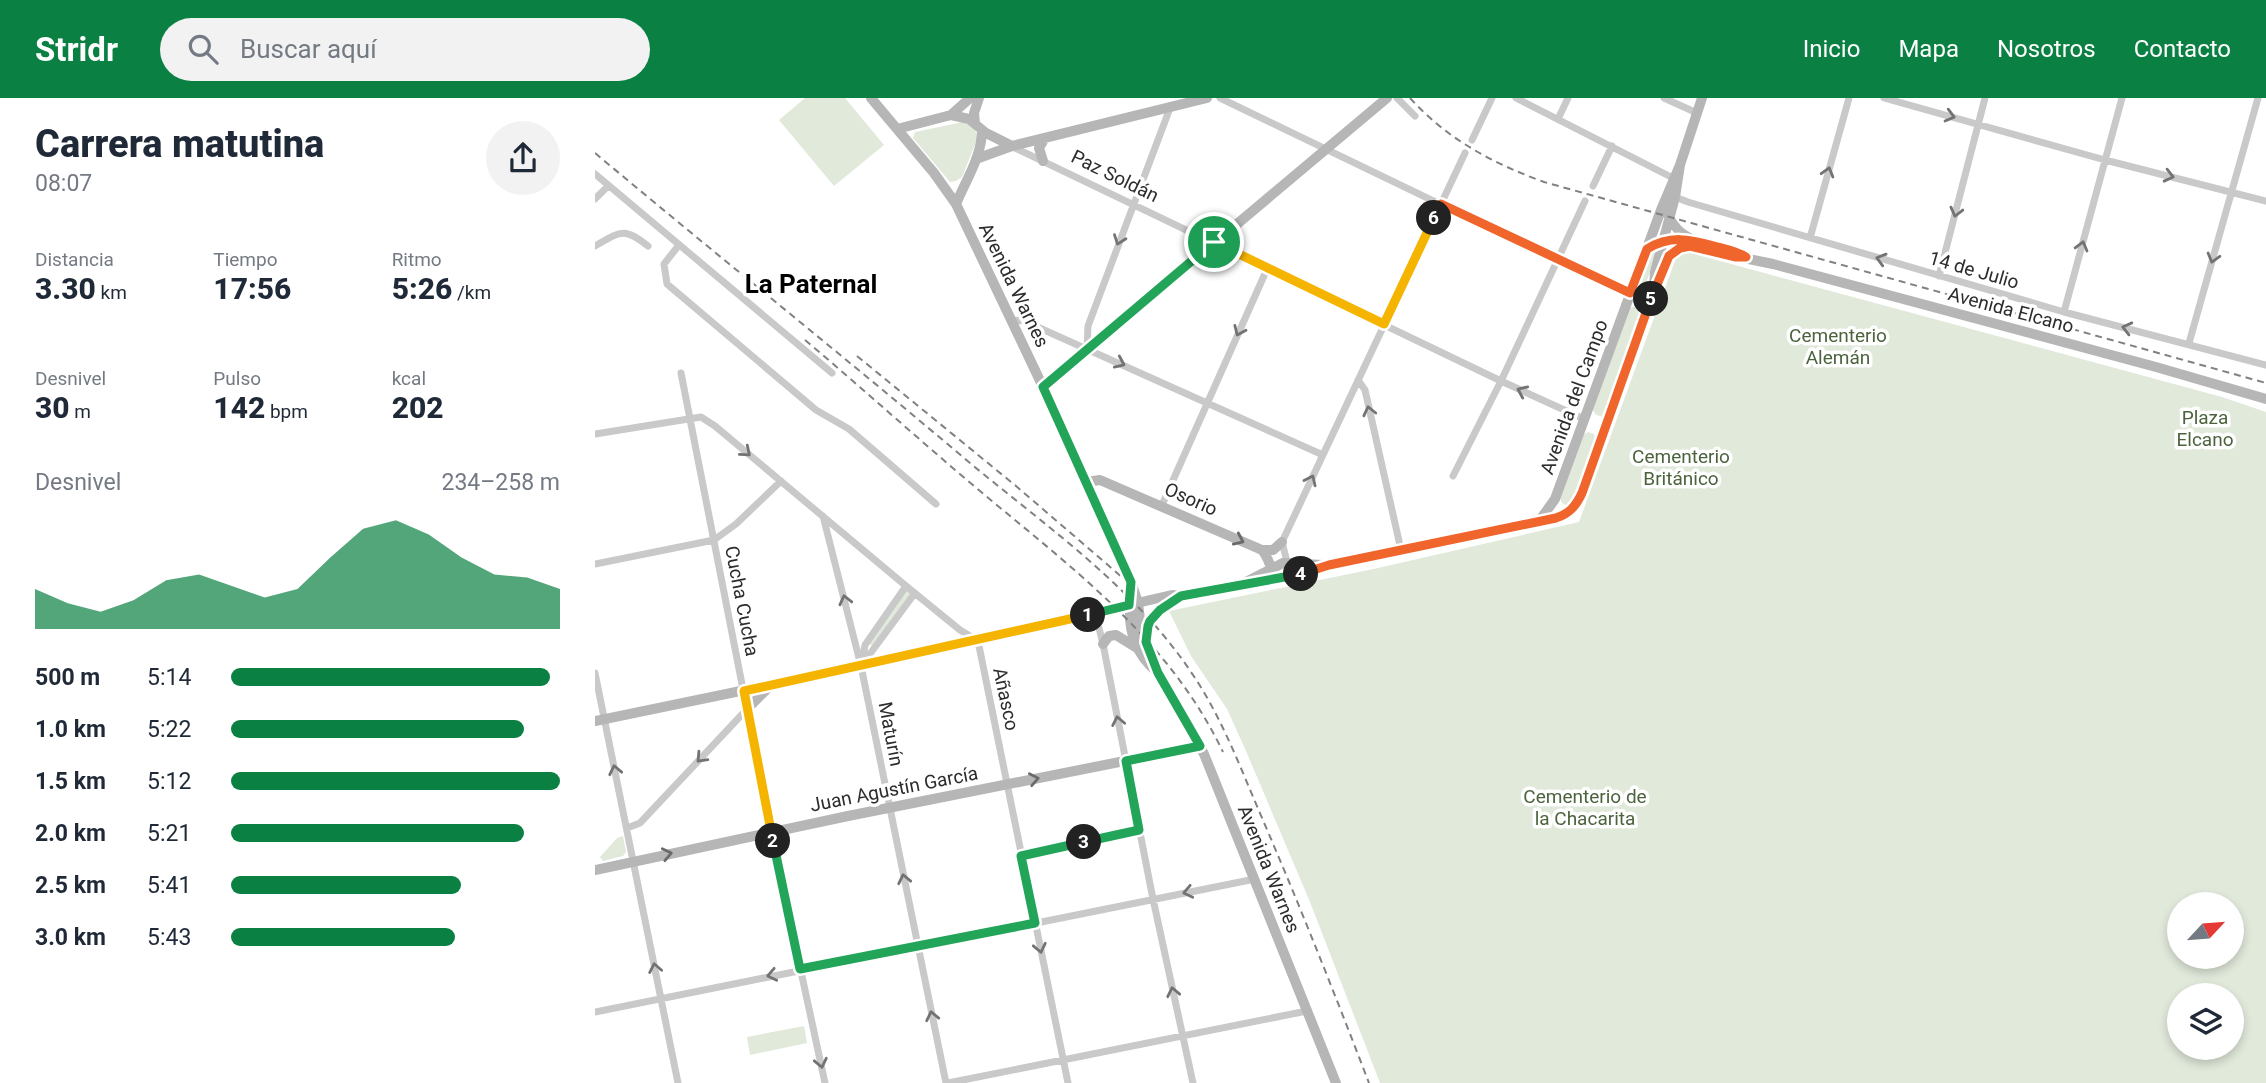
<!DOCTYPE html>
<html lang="es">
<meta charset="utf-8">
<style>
body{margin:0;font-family:Roboto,sans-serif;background:#f2f2f3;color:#1f2937;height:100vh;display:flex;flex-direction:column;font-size:26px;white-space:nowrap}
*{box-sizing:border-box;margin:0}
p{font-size:23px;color:#747a83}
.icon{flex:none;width:38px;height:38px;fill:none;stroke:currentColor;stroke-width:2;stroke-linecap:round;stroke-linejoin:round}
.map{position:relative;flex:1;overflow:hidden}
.side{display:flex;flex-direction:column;background:#fff;width:595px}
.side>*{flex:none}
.needle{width:46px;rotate:64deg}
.fabs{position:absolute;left:1572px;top:794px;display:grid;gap:14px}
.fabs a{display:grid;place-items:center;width:77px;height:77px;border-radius:50%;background:#fff;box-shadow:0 4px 10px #0003;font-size:35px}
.pin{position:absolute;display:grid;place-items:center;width:60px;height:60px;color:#fff;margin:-30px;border:4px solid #fff;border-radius:50%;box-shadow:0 2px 7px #0007}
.km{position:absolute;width:35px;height:35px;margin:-18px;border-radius:50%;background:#222;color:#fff;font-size:19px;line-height:35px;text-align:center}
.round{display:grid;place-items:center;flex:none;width:74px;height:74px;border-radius:37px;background:#f2f2f3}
.headline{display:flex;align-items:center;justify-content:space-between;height:119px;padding:0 35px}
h1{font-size:38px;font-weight:800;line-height:52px}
.stats{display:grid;grid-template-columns:repeat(3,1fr);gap:10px;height:119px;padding:7px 35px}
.stats div{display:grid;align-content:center}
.stats b{font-size:30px;font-weight:800}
.stats small{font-size:19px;font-weight:400}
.stats p{font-size:19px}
.chart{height:196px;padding:14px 35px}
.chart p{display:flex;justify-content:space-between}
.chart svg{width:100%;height:126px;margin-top:7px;fill:#0b8043;opacity:.7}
ul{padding:0 35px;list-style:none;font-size:23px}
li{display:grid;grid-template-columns:112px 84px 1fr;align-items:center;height:52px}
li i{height:18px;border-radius:9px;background:#0b8043}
header{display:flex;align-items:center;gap:42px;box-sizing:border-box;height:98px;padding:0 35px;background:#0b8043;color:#fff}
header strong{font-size:33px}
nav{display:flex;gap:38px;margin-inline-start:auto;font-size:24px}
.search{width:490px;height:63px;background:#f2f2f3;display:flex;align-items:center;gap:18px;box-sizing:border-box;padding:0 24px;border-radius:38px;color:#747a83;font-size:26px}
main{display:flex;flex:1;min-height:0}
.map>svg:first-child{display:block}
.green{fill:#e1e9db;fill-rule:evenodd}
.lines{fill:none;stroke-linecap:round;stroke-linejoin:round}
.street{stroke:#c9c9c9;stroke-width:7}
.secondary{stroke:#b6b6b6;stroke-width:10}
.rail{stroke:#818181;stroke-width:2;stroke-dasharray:7 5;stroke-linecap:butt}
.oneway{stroke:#737373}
.oneway2{stroke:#6a6a6a}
.split-1-casing{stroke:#fff;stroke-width:14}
.split-2-casing{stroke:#fff;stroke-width:14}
.split-3-casing{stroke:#fff;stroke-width:14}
.split-4-casing{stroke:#fff;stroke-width:14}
.split-5-casing{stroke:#fff;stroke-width:14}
.split-6-casing{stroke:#fff;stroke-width:14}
.split-7-casing{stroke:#fff;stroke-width:14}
.split-1{stroke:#22a559;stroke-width:9}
.split-2{stroke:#f5b400;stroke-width:9}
.split-3{stroke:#22a559;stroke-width:9}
.split-4{stroke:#22a559;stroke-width:9}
.split-5{stroke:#f0652b;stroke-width:9}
.split-6{stroke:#f0652b;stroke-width:9}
.split-7{stroke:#f5b400;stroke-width:9}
.labels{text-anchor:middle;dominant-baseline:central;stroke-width:7;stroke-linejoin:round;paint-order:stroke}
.street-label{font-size:19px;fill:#2c2c2c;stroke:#fff}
.park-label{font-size:19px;fill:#4c633e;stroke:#fff}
.district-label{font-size:26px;font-weight:bold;fill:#000;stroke:#fff}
</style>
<header>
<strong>Stridr</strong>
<div class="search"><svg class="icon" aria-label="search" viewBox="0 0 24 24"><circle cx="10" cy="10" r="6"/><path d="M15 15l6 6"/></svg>Buscar aquí</div>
<nav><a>Inicio</a><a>Mapa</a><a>Nosotros</a><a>Contacto</a></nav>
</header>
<main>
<section class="side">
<div class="headline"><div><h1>Carrera matutina</h1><p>08:07</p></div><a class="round"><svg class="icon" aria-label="share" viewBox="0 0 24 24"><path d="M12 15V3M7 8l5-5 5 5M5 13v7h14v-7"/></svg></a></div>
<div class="stats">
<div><p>Distancia</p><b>3.30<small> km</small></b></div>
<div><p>Tiempo</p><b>17:56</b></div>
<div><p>Ritmo</p><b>5:26<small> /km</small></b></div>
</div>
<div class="stats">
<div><p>Desnivel</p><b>30<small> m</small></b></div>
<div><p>Pulso</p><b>142<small> bpm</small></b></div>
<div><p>kcal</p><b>202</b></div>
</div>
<div class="chart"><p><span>Desnivel</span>234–258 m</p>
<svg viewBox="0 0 160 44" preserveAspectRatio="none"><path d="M0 44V30L10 35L20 38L30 34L40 27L50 25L60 29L70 33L80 30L90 19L100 9L110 6L120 11L130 19L140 25L150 26L160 30V44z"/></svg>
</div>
<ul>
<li><b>500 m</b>5:14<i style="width:97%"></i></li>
<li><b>1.0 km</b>5:22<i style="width:89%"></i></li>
<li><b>1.5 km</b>5:12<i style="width:100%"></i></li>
<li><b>2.0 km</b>5:21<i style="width:89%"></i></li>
<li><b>2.5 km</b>5:41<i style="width:70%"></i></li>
<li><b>3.0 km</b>5:43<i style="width:68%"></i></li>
</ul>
</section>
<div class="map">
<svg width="1671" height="985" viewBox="0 0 1671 985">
<rect width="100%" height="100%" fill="#fff"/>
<path class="green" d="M210 0H250L289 47 239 88 184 22Z
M368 24 378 28 383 39 367 79 361 83 355 84 318 40 320 34Z
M1060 152 1062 154 1049 191H1046L1043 185 1052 158Z
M1092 154 1627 299 1671 314V985H785L715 804 651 653 632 611 596 558 574 513 783 470 984 424 1081 160ZM1584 807H1636V859H1584ZM1584 898H1636V950H1584Z
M1041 208 1047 215 1011 315 1006 318 1001 317 997 310 1034 210Z
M993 334 999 336 1001 342 979 403 971 407 967 405 965 400 987 337Z
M311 488 320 495 277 548 274 545Z
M28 738 31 754 28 758 8 763 5 759 22 740Z
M209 928 212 945 155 957 152 939Z"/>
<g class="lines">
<path class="street" d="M625 0 963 163 1035 195 1057 197
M802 0 820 18
M921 0 1078 80
M1069 0 1102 15
M1289 0 1510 62 1671 103
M963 21 973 0
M877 42 897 0
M418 49 906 283 989 321
M0 76 237 275
M998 88 1017 48
M1080 99 1093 104 1469 214 1671 267
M0 101 13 88
M1215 140 1254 0
M84 147 69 166 72 186 221 312 254 331 341 406
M0 148C26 133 29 129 53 148
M1344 178 1390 0
M1469 214 1527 0
M416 222 429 223 728 357
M1594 245 1663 0
M492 251 493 228 575 10
M86 275 176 734 230 985
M763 282 770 292 806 452
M0 336 106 319 120 328 311 488 365 532 383 543 473 985
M858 378 906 283 990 103
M567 407 672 171
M228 418 266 568 351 985
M692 464 687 444 870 55
M0 466 119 442 141 426 186 383
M497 516 504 530 508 546 558 801 598 985
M267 565 270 547 311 488
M266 568 320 495
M0 575 83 985
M32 730 45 725 153 610
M426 758 544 732
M0 914 660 781
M353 985 712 913"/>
<path class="secondary" d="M276 0 339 75 361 106 448 289 536 483 543 505 547 538 559 560 563 575 609 656 741 985
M356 17 374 21 391 35 417 48
M380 25 379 15 384 0
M302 31 356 17 375 0
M381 61 417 48 612 0
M448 63 444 50 450 40
M361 106C371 82 387 58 387 32
M1073 117C1080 132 1090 140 1106 144
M1059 188 1060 174 1080 99 1085 67 1107 0
M448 289 792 0
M491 384 505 382 667 452C675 461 675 474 685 481
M945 422 960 401 1066 112 1085 67
M667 452H678L687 444
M651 484 688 465 728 467
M535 504C533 533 540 556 563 575
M551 541C552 517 569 512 586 498
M508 546 514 538 521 537 542 550
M153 610 175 588
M0 623 266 568 577 497 586 498 649 486 676 483 734 467 967 418 979 409 987 395 1059 191C1068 174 1071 154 1090 148L1178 166 1561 269 1671 301
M0 772 253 718 605 648"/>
<path class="rail" d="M815 0C852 41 897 65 949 84L1671 285
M0 55C124 159 251 260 375 365 452 429 539 489 596 574 625 616 644 666 664 713 703 803 739 894 774 985
M210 242C267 290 322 340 379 388 474 468 573 539 628 654
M262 258 421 388 528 480"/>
</g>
<defs><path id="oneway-chevron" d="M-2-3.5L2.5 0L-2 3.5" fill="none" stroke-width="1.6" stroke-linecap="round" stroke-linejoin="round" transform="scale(1.75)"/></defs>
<g class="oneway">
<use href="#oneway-chevron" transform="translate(1355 18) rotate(15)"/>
<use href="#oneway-chevron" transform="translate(1233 74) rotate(-74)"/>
<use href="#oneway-chevron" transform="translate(1574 78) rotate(14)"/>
<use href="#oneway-chevron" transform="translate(1361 114) rotate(104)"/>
<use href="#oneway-chevron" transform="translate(524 142) rotate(110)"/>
<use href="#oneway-chevron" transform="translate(1487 148) rotate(-75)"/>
<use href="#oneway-chevron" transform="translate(1618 160) rotate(106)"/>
<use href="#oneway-chevron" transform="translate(1286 161) rotate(-164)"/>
<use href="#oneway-chevron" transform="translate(1532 230) rotate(-166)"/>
<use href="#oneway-chevron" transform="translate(644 233) rotate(114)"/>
<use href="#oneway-chevron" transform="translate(525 265) rotate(24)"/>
<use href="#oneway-chevron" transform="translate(927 293) rotate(-156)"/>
<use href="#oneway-chevron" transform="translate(774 313) rotate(-103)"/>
<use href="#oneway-chevron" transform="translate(151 354) rotate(40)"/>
<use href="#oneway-chevron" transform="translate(716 382) rotate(-65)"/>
<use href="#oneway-chevron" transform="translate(250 502) rotate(-104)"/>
<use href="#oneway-chevron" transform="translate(523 623) rotate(-101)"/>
<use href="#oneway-chevron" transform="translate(106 660) rotate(133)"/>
<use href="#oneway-chevron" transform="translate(20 672) rotate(-102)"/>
<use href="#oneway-chevron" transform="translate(309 781) rotate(-102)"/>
<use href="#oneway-chevron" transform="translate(593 794) rotate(168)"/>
<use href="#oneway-chevron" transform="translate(445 850) rotate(78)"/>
<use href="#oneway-chevron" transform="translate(60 870) rotate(-101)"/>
<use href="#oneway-chevron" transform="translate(177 877) rotate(168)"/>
<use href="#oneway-chevron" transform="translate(578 894) rotate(-102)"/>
<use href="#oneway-chevron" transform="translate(337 918) rotate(-102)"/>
<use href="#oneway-chevron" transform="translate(226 965) rotate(78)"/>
</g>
<g class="oneway2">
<use href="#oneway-chevron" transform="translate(644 442) rotate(24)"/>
<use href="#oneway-chevron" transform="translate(439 681) rotate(-11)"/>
<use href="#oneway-chevron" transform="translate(72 756) rotate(-12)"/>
</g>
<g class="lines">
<g class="split-1-casing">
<path id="split-1" d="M493 517 534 507 536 484 448 289 619 144"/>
</g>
<g class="split-2-casing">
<path id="split-2" d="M178 743 149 593 493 517"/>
</g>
<g class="split-3-casing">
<path id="split-3" d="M178 743 205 871 440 825 426 758 489 744"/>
</g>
<g class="split-4-casing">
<path id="split-4" d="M489 744 544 732 531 663 605 648 563 575 551 544 553 528 555 523 565 512 586 498 706 476"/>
</g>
<g class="split-5-casing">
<path id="split-5" d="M706 476 734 467 961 420C974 416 981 408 987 395L1056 201"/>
</g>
<g class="split-6-casing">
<path id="split-6" d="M839 120 846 106 1035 195 1052 151C1075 137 1094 141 1119 148 1130 151 1141 153 1151 159H1141L1095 148 1085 150 1074 158 1056 201"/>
</g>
<g class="split-7-casing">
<path id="split-7" d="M619 144 789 226 839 120"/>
</g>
<use href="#split-1" class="split-1"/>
<use href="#split-2" class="split-2"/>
<use href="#split-3" class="split-3"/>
<use href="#split-4" class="split-4"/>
<use href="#split-5" class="split-5"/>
<use href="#split-6" class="split-6"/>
<use href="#split-7" class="split-7"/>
</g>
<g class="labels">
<g class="street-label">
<text transform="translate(520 78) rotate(26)">Paz Soldán</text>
<text transform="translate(1379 172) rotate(16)">14 de Julio</text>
<text transform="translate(419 187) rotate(64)">Avenida Warnes</text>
<text transform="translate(1416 212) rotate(15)">Avenida Elcano</text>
<text transform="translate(979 299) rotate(-70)">Avenida del Campo</text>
<text transform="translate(596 401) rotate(24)">Osorio</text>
<text transform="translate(147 503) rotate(79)">Cucha Cucha</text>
<text transform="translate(411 601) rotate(78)">Añasco</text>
<text transform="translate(296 636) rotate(79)">Maturín</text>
<text transform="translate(299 691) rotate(-11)">Juan Agustín García</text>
<text transform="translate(674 771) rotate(68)">Avenida Warnes</text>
</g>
<g class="park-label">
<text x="1243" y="237">Cementerio<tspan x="1243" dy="22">Alemán</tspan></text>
<text x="1610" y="319">Plaza<tspan x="1610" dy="22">Elcano</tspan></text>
<text x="1086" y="358">Cementerio<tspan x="1086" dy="22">Británico</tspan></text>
<text x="990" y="698">Cementerio de<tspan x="990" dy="22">la Chacarita</tspan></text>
</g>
<g class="district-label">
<text x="216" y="186">La Paternal</text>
</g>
</g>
</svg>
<div class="fabs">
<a><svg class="needle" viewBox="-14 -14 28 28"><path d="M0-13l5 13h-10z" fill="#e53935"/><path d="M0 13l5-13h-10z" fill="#747a83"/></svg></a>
<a><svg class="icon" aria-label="layers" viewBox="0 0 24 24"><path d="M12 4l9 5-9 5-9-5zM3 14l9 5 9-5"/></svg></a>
</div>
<div class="pin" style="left:619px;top:144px;background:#1e9e55"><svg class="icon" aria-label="arrive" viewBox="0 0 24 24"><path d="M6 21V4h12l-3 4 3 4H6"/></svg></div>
<b class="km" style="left:493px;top:517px">1</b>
<b class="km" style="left:178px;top:743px">2</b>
<b class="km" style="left:489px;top:744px">3</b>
<b class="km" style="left:706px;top:476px">4</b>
<b class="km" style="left:1056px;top:201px">5</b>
<b class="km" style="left:839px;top:120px">6</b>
</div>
</main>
